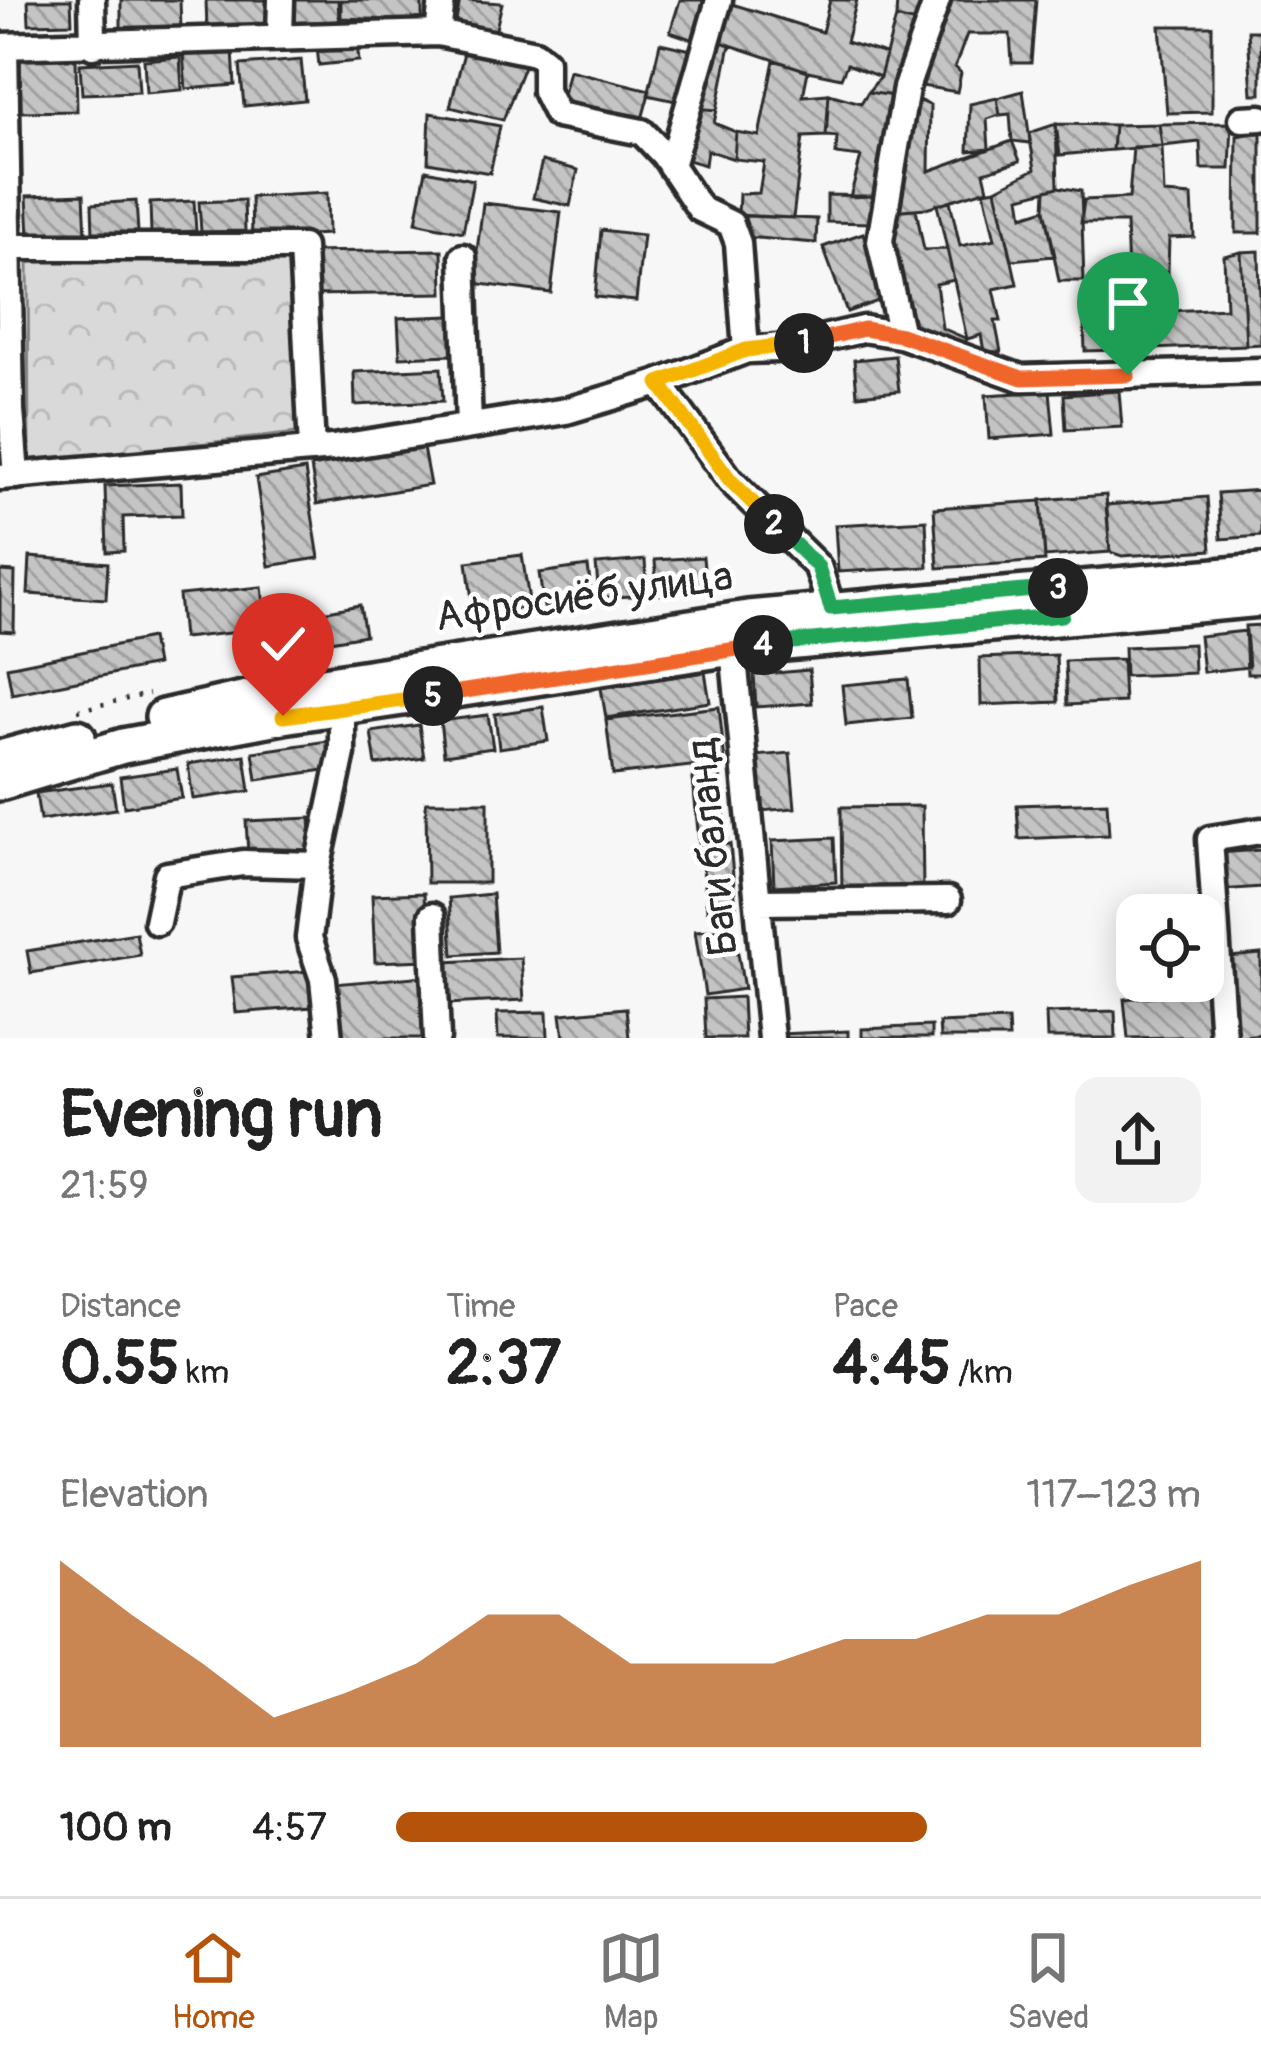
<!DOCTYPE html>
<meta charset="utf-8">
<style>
body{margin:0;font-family:Pangolin,sans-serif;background:#f2f2f2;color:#222;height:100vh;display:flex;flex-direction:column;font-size:45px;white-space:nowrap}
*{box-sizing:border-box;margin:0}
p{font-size:39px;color:#767676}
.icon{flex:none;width:66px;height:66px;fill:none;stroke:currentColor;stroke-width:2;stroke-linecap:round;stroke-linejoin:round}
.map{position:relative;height:1038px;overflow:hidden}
.side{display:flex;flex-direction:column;background:#fff;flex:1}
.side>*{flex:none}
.fabs{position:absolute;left:1116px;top:894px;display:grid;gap:24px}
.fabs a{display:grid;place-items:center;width:108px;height:108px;border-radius:24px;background:#fff;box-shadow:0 6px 30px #0003;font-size:60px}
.pin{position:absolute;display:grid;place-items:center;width:102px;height:102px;color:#fff;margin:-123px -51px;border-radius:50% 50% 50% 0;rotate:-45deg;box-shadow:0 0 12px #0007}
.pin .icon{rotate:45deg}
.km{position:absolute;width:60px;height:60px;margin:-30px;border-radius:50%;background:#222;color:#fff;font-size:33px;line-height:60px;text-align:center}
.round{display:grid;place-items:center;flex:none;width:126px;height:126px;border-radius:24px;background:#f2f2f2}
.summary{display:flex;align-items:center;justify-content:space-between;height:204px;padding:0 60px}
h1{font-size:66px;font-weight:700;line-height:90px}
.metrics{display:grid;grid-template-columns:repeat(3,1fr);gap:18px;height:204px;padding:12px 60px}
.metrics div{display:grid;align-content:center}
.metrics b{font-size:60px;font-weight:700}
.metrics small{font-size:33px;font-weight:400}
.metrics p{font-size:33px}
.chart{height:336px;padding:24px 60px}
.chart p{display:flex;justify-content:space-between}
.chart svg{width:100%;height:216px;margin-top:12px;fill:#b45309;opacity:.7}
ul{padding:0 60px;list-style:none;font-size:39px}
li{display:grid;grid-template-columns:192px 144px 1fr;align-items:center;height:90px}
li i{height:30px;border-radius:15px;background:#b45309}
.tab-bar{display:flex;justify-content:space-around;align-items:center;height:168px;border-top:3px solid #e0e0e0;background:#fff;font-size:33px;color:#767676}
.tab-bar a{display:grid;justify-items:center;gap:6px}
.tab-bar .active{color:#b45309}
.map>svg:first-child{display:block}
.forest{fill:url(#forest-crowns);stroke:#828282;stroke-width:3}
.building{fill:url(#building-back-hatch);stroke:#2b2b2b;stroke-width:3}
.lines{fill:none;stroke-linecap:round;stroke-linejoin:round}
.minor-casing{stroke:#2b2b2b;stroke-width:33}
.major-casing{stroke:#2b2b2b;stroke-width:42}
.path{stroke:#2b2b2b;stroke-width:4.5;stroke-dasharray:3 9;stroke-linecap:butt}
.minor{stroke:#fff;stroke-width:24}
.major{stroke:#fff;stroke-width:33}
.split-1-casing{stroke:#fff;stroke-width:24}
.split-2-casing{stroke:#fff;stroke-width:24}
.split-3-casing{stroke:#fff;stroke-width:24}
.split-4-casing{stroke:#fff;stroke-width:24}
.split-5-casing{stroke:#fff;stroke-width:24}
.split-6-casing{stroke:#fff;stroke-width:24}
.split-1{stroke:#f0652b;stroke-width:15}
.split-2{stroke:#f5b400;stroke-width:15}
.split-3{stroke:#22a559;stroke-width:15}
.split-4{stroke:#22a559;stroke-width:15}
.split-5{stroke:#f0652b;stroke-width:15}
.split-6{stroke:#f5b400;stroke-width:15}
.labels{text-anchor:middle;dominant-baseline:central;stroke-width:9;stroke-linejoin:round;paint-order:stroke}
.street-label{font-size:42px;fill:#2b2b2b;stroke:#fff}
</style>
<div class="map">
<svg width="1261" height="1038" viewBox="0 0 1261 1038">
<defs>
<pattern id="forest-crowns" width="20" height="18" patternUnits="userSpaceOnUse" patternTransform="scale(3)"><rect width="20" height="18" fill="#d9d9d9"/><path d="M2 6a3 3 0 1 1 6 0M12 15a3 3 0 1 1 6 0" fill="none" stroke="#bababa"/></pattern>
<pattern id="building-back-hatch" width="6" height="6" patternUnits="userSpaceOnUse" patternTransform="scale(3)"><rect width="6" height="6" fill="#c4c4c4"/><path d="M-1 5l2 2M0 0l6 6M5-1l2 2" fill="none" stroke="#9f9f9f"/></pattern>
</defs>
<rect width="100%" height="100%" fill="#f7f7f7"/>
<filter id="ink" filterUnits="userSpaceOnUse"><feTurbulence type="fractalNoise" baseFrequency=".00833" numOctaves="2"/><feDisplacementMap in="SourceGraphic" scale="24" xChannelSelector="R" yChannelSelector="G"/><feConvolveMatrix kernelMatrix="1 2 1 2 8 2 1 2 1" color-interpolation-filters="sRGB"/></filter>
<g filter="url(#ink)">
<path class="forest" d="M28 253H290L297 433 29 463Z"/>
<path class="building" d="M28 0H71L72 23 29 24Z
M121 0H180L181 29 121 30Z
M206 0H272L273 26 207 29Z
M291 0H338L339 21 292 23Z
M341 0H422V21L341 18Z
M460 0 502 3 495 33 455 26Z
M680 0H710L697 41 670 32Z
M830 0H857L846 42 886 54 880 77 847 64 841 78 808 71 712 39 726 2 822 32Z
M897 0H928L924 25 896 18Z
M944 0H1036L1031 63H1012L1010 34H967L955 67 961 73 957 92 922 86Z
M896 18 924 25 893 96 868 92 880 77Z
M1160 26H1212V112L1167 113Z
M1248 31H1261V94H1252Z
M356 35 359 61 319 65 316 39Z
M712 39 730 45 717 110 695 108Z
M467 41 526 61 503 120 450 107Z
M660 43 691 50 680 102 648 95Z
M233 50 235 85 186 89 183 54Z
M180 57 182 90 146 93 144 60Z
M76 58 77 111 21 112 20 59Z
M301 60 305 100 244 106 240 65Z
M774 60 808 71 803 96 829 94 826 136 803 137 793 218 738 215 739 194 759 193 764 162 734 159 736 132 759 136Z
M137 61 139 92 82 94 80 64Z
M569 70 650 90 641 123 561 103Z
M1023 91 1029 133 1030 143 1012 141 1010 114 1000 115 997 98Z
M868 92 893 96 873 196 850 197 861 157 836 154 837 137 826 136 829 94 861 103Z
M908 96 930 105 929 171 1012 141 1020 161 984 172 988 189 926 208 890 211Z
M997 98 1000 115 987 119 989 149 968 151 970 104Z
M695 108 717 110 714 123 736 132 734 159 707 150 705 165 687 160Z
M430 113 500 126 490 173 428 162Z
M1232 123 1230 169H1201L1200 142 1162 146 1159 124Z
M1056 124 1114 125 1112 150 1060 155Z
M1056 124 1058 187 1020 197 1023 216 1045 209 1055 256 1012 260 996 189 1035 169 1029 133Z
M1159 124 1162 146 1112 150 1114 125Z
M1261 132V233H1236L1237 136Z
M1162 146 1164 194 1192 196 1194 237 1169 238 1168 271 1128 274 1126 223H1081L1084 200 1129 198 1133 147Z
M542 161 578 170 570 206 533 198Z
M426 170 473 180 463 232 416 222Z
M1058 187 1081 191 1084 281H1059L1045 209 1046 190Z
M996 189 1017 284 994 289 1001 321H995L1001 352 984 351 981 335 967 339 937 204 950 201 960 246 995 239 984 191Z
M327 193 328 234 252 238 251 197Z
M84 194 86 236 29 238 27 196Z
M827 195 873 196V223L827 222Z
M244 200 245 231 201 232 199 202Z
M136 201 138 232 93 234 92 204Z
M194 201 196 231 151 233 150 203Z
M483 203 561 212 551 293 473 283Z
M916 209 924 250 947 249 954 280 936 284 942 328 967 339 963 347 914 329 901 286 890 211Z
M745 216 817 219 816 243 746 237Z
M601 230 643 235 636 301 595 297Z
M863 233 884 299 847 312 823 247Z
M442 250 443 293 308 295 307 252Z
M1259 251 1261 344 1246 345 1241 252Z
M1241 252 1246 345 1152 349 1148 272 1168 271 1170 311 1226 308 1224 256Z
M1149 279 1152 349 1085 351 1084 322 1137 320 1136 280Z
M450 316 452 355 400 357 398 318Z
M895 356 899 391 857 395 854 360Z
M441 368 443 401 355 405 354 372Z
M1050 391 1054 434 989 439 986 395Z
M1119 391 1122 427 1066 430 1064 395Z
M423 448 430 485 317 504 311 467Z
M305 470 319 558 269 566 256 478Z
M181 483 182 515 123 517 124 551 107 552 105 486Z
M1261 490V536L1221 539 1218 493Z
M1106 495 1110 552 1045 557 1041 500Z
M1207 497 1211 550 1122 556 1110 552 1106 505Z
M1041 501 1045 561 938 568 934 508Z
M926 520 928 567 838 572 835 525Z
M522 555 530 607 474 615 467 562Z
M30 557 108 563 106 599 28 594Z
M703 557 706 591 657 595 655 560Z
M645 560 647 595 599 598 596 564Z
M588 566 592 600 544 607 539 573Z
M0 571 15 572 14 632 0 631Z
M262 587 267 629 183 638 179 595Z
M360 605 365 635 284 649 279 620Z
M1261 625V674H1247L1245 626Z
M1246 631 1249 667 1203 672 1199 636Z
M151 638 156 665 12 694 7 667Z
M1193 644 1194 673 1125 676 1124 647Z
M1056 655 1058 702 981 705 980 658Z
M1122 659 1124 702 1067 705 1065 661Z
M809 670 812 703 756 707 754 675Z
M705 672 710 702 606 718 601 688Z
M908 679 912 718 846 725 842 685Z
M543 707 548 741 499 748 495 714Z
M719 707 725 762 613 775 606 720Z
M488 715 493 748 444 755 440 721Z
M419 725 424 758 376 765 371 732Z
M328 741 331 769 257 780 253 752Z
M790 753 795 808 761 811 755 756Z
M245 755 250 791 193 799 188 764Z
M719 768 727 839 699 842 692 770Z
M177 769 182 798 124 807 120 777Z
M112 783 116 809 40 820 36 793Z
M426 802H488V883H427Z
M1107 802 1109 835 1019 839 1017 805Z
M922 806 923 894 842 896 841 807Z
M310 818 312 851 248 854 246 821Z
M834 838 836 882 774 886 772 841Z
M730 844 736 907 707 910 701 847Z
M1261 850V887L1221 890 1218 853Z
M424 893 427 960 375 962 372 895Z
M492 894 496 952 453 955 449 898Z
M734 929 744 989 705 995 695 931Z
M136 933 140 955 31 973 27 951Z
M1261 954V1034L1236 1037 1229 957Z
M521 958 524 1000 448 1004 445 962Z
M309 971 312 1007 236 1013 232 977Z
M425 976 430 1038H336L332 984Z
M1211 991 1216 1036 1128 1038 1124 999Z
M742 997 744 1038H706L704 999Z
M626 1008 629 1038H564L561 1014Z
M1115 1011 1116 1038H1047L1046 1013Z
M547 1012 548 1038H498L497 1013Z
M1008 1020 1009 1038H940L939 1023Z
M931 1026V1038H862V1029Z
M848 1031V1038H779V1034Z"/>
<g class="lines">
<g class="minor-casing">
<path id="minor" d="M92 0 93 46
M442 0 438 33 535 53 545 61V91L557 115 642 132 664 155 700 209 731 224 738 243 746 350
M280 35 281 0
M0 46 438 33
M5 46 11 410 16 476
M1242 119 1261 118
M671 166 719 0
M10 247H302L312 450
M463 257 469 426
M901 335 880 241 906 88 937 0
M659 383 730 480 818 567 831 608
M0 477 333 448 566 411 659 383 746 350 777 349 864 329 901 335 1021 378 1261 371
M733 648 771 1038
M318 865 342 753V708
M758 902 948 900
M432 916 437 1038
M157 922 167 875 243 863 318 865 309 938 323 979 329 1038
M1223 1038 1210 839 1261 831"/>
</g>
<g class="major-casing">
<path id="major" d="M163 717 278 691 748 618 1261 572
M0 758 78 737
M0 783 123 746 283 716 733 648 1261 599"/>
</g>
<path class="path" d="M78 710 149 694"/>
<use href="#minor" class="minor"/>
<use href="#major" class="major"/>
</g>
</g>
<g class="lines" filter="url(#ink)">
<g class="split-1-casing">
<path id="split-1" d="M804 343 864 329 901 335 1022 378 1128 375"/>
</g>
<g class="split-2-casing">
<path id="split-2" d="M774 524 730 480 659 383 746 350 804 343"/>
</g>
<g class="split-3-casing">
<path id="split-3" d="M774 524 818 567 831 608 1058 588"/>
</g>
<g class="split-4-casing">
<path id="split-4" d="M763 645 1062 615 1064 588H1058"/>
</g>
<g class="split-5-casing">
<path id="split-5" d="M433 696 763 645"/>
</g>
<g class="split-6-casing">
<path id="split-6" d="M283 716 433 696"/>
</g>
<use href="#split-1" class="split-1"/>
<use href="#split-2" class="split-2"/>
<use href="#split-3" class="split-3"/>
<use href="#split-4" class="split-4"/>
<use href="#split-5" class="split-5"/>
<use href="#split-6" class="split-6"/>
</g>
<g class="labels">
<g class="street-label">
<text transform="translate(584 597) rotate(-8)">Афросиёб улица</text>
<text transform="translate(713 847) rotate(-96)">Баги баланд</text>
</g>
</g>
</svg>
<div class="fabs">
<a><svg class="icon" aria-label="locate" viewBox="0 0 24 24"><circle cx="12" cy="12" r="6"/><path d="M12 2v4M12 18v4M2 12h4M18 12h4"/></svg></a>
</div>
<div class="pin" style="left:1128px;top:375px;background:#1e9e55"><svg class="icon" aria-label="arrive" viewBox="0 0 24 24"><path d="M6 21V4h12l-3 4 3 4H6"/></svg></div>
<div class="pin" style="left:283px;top:716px;background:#d93025"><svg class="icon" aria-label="check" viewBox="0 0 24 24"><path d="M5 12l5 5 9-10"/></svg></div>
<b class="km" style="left:804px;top:343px">1</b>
<b class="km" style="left:774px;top:524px">2</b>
<b class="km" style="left:1058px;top:588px">3</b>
<b class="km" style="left:763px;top:645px">4</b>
<b class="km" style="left:433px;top:696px">5</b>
</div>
<section class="side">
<div class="summary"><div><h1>Evening run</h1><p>21:59</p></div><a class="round"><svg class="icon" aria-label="share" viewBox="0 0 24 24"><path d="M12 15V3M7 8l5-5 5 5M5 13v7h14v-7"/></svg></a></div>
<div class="metrics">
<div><p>Distance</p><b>0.55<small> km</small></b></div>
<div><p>Time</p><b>2:37</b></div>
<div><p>Pace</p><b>4:45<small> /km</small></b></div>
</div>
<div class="chart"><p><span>Elevation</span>117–123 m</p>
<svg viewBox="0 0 160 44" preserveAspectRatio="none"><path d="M0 44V6L10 17L20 27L30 38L40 33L50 27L60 17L70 17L80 27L90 27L100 27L110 22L120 22L130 17L140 17L150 11L160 6V44z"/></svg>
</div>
<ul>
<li><b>100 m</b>4:57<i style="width:66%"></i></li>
</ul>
</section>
<nav class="tab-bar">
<a class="active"><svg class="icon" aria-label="home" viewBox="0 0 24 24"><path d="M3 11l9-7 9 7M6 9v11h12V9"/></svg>Home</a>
<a><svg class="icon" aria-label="map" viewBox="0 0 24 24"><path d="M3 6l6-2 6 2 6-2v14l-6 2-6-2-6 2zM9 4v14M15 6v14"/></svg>Map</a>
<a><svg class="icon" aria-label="saved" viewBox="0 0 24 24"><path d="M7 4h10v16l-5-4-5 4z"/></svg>Saved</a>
</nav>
